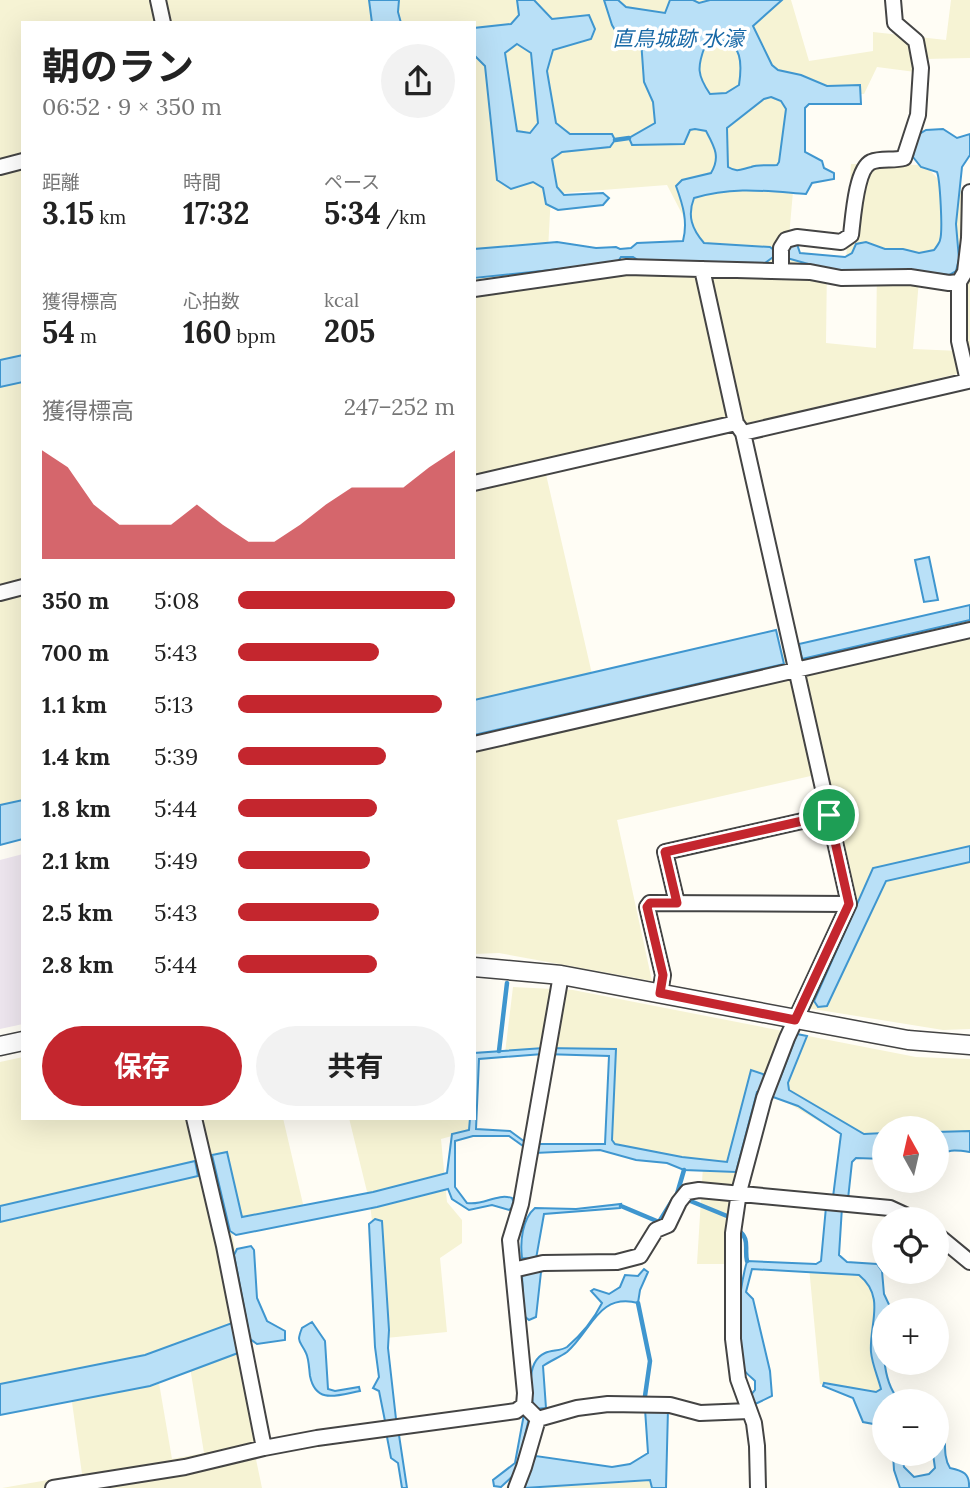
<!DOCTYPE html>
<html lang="ja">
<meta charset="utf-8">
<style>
body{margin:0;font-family:Lora,"Noto Sans JP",serif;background:#f2f2f2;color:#222;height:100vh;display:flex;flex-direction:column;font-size:26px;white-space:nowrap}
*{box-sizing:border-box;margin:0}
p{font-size:23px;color:#767676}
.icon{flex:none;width:38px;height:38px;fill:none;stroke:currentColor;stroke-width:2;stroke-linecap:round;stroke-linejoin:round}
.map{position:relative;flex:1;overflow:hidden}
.drawer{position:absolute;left:21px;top:21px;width:455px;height:1099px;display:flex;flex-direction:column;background:#fff;border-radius:0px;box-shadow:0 7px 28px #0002}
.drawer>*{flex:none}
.needle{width:46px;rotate:352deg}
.fabs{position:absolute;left:872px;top:1116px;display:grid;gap:14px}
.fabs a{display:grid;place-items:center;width:77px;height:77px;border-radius:50%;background:#fff;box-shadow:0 7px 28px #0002;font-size:35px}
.pin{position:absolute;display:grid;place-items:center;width:60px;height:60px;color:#fff;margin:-30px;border:4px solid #fff;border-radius:50%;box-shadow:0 2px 7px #0007}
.round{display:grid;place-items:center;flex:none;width:74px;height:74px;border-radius:37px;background:#f2f2f2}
.head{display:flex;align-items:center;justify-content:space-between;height:119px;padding:0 21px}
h1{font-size:38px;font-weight:700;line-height:52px}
.stats{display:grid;grid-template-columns:repeat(3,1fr);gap:10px;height:119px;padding:7px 21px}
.stats div{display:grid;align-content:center}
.stats b{font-size:30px;font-weight:700}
.stats small{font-size:19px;font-weight:400}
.stats p{font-size:19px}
.chart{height:196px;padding:14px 21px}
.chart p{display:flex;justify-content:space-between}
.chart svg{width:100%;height:126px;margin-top:7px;fill:#c4262e;opacity:.7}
.action{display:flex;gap:14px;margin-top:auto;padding:14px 21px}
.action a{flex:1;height:80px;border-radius:42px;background:#c4262e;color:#fff;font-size:28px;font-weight:700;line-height:80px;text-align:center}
.action a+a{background:#f2f2f2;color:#222}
ul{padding:0 21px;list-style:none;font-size:23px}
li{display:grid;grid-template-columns:112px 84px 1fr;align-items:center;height:52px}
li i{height:18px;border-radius:9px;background:#c4262e}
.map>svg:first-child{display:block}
.industrial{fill:#eee6ef}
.farmland{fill:#f6f3d4;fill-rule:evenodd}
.water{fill:#b9e0f7;stroke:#3f96cf;stroke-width:2;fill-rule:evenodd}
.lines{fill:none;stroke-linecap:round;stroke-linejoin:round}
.stream{stroke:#3f96cf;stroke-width:4.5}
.minor-casing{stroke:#444;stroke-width:18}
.tertiary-casing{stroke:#444;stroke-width:21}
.minor{stroke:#fff;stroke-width:14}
.tertiary{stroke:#fff;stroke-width:18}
.route-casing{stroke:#fff;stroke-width:14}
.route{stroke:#c4262e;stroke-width:9}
.labels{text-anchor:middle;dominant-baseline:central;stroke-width:7;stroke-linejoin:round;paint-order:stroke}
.water-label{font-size:21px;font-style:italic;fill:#1768a6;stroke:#fff}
</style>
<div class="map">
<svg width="970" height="1488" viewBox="0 0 970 1488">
<rect width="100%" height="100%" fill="#fffdf5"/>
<path class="industrial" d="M23 854V1024L0 1029V860Z"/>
<path class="farmland" d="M0 0H791L809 61 873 51V32L946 40 951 0H970V58L925 59 923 73 877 67 864 94 795 92 794 180 787 260 827 263 826 343 876 348 877 266 846 263 851 164 925 165 949 191 970 189V371L545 470 592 674 780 652 970 610V1029L943 1030 807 1008 854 903 824 773 617 820 652 981 499 953 474 954V23H23V824L0 829ZM667 185 703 254 548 250 551 194ZM920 269 964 273 960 351 913 349Z
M513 987 573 990 916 1057 970 1059V1142H936V1129H884V1142L852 1141 751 1081 734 1177 730 1264H697L703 1166 610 1152 612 1053H505Z
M23 1057V1118H283L306 1217 232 1232 269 1441 253 1445 262 1488H2L82 1474 71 1395 0 1409V1062ZM190 1367 204 1453 172 1459 158 1377Z
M349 1118H470V1131L441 1139 447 1202 462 1220V1243L440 1258 447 1332 386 1338 370 1204Z
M809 1267 873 1275 884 1311 877 1352 886 1399 820 1384Z
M656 1471 660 1488H505L517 1475Z"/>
<path class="water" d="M369 0H399L398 12 401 23H372Z
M517 0H534L552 19 589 15 595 29 591 39 553 50 547 71 556 123 570 134H612L615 140 610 147 562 152 552 159 557 187 564 195 603 193 609 198 603 205 558 210 546 204 543 188 533 182 511 189 497 180 485 66 474 55V28L511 24 519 15ZM517 44 531 53 538 123 530 133 517 131 505 53Z
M604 0H618L626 7 665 13 670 0H693L699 3 710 0H782L753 26 772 65 778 70 801 75 827 86 860 85 861 104H809L805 108V152L822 161 824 168 834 173V179L812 183 806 194C766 191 733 186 694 198 687 216 692 229 704 243L770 247 775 251 797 244 800 253 845 257 852 253 856 244 866 242 885 249H903L919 253 934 250C935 249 940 242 940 240 943 232 940 179 937 172L921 167 913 157 916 136 926 130 943 129 957 138 970 134V155L962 167 956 224 959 259 956 271 949 275 906 270 883 273 830 270 776 255 765 263 641 262 633 257H621L617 263 474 278V249L557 242 596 248 616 247 620 249 631 248 637 243 683 241C688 222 683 205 676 186L682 180 711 173C721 157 714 146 706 131L695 129 690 130 684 144 632 145 629 138 655 123 653 102 644 82 641 40 634 29 619 37 612 25ZM717 40C743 41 742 65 739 85L726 93 710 94C697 75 697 67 705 46ZM771 97 781 101 786 109 779 162 777 165C769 166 758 164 751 167 741 169 738 173 728 167L727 128 764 99Z
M23 355V382L0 387V360Z
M929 557 938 600 924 602 915 560Z
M970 605V620L802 659 799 644Z
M776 630 784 664 474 735V700Z
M23 800V839L0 845V805Z
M970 846V862L886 881 827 1006 818 1007 814 1001 873 868Z
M797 1034 807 1036 788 1083 789 1090 864 1134 884 1133V1159L856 1158 852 1162 848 1199 842 1207 839 1255 847 1262 877 1264 882 1271 884 1294 892 1311H884C884 1339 879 1381 901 1402H884V1426L863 1422 853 1398 823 1386 824 1383 876 1392 881 1389C878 1377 872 1364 871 1352 869 1324 886 1297 859 1275L752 1269 746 1292 753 1299 770 1371 772 1396 753 1405 750 1396 755 1390V1381C751 1377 745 1373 743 1368 732 1345 740 1286 747 1261L816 1264 821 1261 826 1207 832 1205 841 1134 798 1106 773 1097 772 1090 775 1082 779 1081Z
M544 1048 616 1049 612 1140 615 1144 682 1157 727 1162 751 1070 763 1074 765 1078 761 1090 757 1092 736 1172 684 1170 667 1163 636 1160 600 1150 535 1153 538 1144H605L609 1056 543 1054 479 1059 476 1129 510 1131 525 1142 523 1146 509 1136H473L455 1141V1187L467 1203C484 1206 496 1193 512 1198L515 1205 509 1210 492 1205 469 1210 452 1199 448 1189 377 1207 236 1235 230 1231 212 1155 227 1152 242 1217 373 1192 447 1173 452 1134 469 1130 470 1118H474V1053Z
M970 1131V1152C957 1150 945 1148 936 1159V1132Z
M195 1161 198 1176 0 1222V1206Z
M621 1204 620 1208 544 1214 536 1259 522 1258C520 1242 522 1219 535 1208L576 1209Z
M375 1219 382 1221 389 1330 388 1348 396 1419 393 1424 395 1432 399 1435 407 1488H402L398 1463 391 1458 387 1437 391 1432 389 1423 385 1421 379 1391 373 1388 379 1377 375 1347 369 1224Z
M251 1246 254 1250 257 1298 267 1321 285 1331V1340L257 1344 250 1339 234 1255 237 1249Z
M644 1269 648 1272 640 1290 638 1303C598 1293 592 1330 567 1352 560 1357 550 1361 543 1366L546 1408 535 1409 529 1418 518 1466 529 1470 536 1456 612 1467 630 1464 648 1453 645 1409H668L666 1488H652L650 1480 524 1488 527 1475 517 1472 501 1487 494 1486 493 1480 515 1463 524 1414 533 1404C530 1388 527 1361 545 1353 552 1350 561 1351 567 1347 581 1335 594 1319 602 1303L591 1291 594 1289 609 1294 620 1287 625 1275 638 1276Z
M530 1271 541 1272 536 1317 529 1320 524 1316 522 1276Z
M312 1322 325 1341 328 1389 335 1391 359 1387 360 1391C338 1395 316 1405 310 1376 309 1369 309 1359 306 1353 300 1340 296 1343 302 1328Z
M232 1323 238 1353 150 1386 0 1415V1384L145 1355Z
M936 1410C952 1425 939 1451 950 1468 963 1471 970 1473 969 1488H900L894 1470 893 1454H902L904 1467 914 1477 929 1474 935 1468 933 1454H936Z"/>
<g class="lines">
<path class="stream" d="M615 140 629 138
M499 1051 507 983
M677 1194 684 1170
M688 1200 727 1216
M621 1206 659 1222 672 1201
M737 1229C751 1239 744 1248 747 1261
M638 1303 650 1361 645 1396"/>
<g class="minor-casing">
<path id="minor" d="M158 0 163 23
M0 167 23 161
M702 269 736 423 743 433 849 904 787 1038 764 1098 739 1192 733 1233V1339L738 1379 754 1423 757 1446 758 1488
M781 271V248L786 240 797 237 841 242 851 235C853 219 856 169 871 162 881 158 894 161 904 158L918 115 921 68 916 41 895 23 893 0
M474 289 627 267 810 272 841 278 910 277 949 283 959 282
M743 433 968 381 959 341V282L965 272 969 238 970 192
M474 483 736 423
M0 593 23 587
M474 744 970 630
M677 903 665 852 829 815
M660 993 663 975 647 907 650 903 849 904
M194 1118 224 1246 264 1448
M936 1234 970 1262
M513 1270 543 1263 617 1262 640 1256 656 1230 668 1225 679 1202 687 1192 699 1190 890 1208 916 1220
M524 1405 525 1393 510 1240 521 1204 561 975
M53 1488 185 1467 264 1448 317 1438 516 1411 524 1405 538 1419 577 1408 608 1404 670 1405 700 1413 749 1411
M516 1488 524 1467 538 1419"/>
</g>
<g class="tertiary-casing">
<path id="tertiary" d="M474 967 561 975 908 1040 970 1045
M0 1046 23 1041"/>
</g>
<use href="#minor" class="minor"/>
<use href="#tertiary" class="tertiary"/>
</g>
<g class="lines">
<g class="route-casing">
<path id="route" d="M829 815 849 904 795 1020 660 993 663 975 647 907 650 903H677L665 852Z"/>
</g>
<use href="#route" class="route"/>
</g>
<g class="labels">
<g class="water-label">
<text x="678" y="38">直鳥城跡 水濠</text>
</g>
</g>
</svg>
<div class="fabs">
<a><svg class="needle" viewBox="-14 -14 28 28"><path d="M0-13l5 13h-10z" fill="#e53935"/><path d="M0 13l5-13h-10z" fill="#767676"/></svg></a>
<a><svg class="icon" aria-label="locate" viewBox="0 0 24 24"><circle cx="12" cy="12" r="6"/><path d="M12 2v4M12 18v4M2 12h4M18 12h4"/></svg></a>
<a>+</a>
<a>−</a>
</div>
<div class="pin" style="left:829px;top:815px;background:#1e9e55"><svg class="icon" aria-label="arrive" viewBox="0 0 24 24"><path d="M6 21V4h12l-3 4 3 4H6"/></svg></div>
<section class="drawer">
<div class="head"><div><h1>朝のラン</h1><p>06:52 · 9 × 350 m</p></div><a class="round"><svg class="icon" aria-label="share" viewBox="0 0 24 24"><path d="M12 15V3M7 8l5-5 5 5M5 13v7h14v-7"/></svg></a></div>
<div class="stats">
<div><p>距離</p><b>3.15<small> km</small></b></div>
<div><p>時間</p><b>17:32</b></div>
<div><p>ペース</p><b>5:34<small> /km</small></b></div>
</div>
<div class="stats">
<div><p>獲得標高</p><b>54<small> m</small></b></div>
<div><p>心拍数</p><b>160<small> bpm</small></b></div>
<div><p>kcal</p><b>205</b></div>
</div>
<div class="chart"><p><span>獲得標高</span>247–252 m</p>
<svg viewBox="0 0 160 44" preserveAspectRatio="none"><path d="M0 44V6L10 12L20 25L30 32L40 32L50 32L60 25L70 32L80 38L90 38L100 32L110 25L120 19L130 19L140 19L150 12L160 6V44z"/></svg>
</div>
<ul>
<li><b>350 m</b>5:08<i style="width:100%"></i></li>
<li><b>700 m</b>5:43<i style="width:65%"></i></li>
<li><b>1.1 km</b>5:13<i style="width:94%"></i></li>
<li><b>1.4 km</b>5:39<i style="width:68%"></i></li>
<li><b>1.8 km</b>5:44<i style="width:64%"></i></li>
<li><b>2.1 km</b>5:49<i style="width:61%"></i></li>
<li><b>2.5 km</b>5:43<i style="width:65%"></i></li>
<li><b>2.8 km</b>5:44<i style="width:64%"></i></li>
</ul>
<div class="action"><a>保存</a><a>共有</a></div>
</section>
</div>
